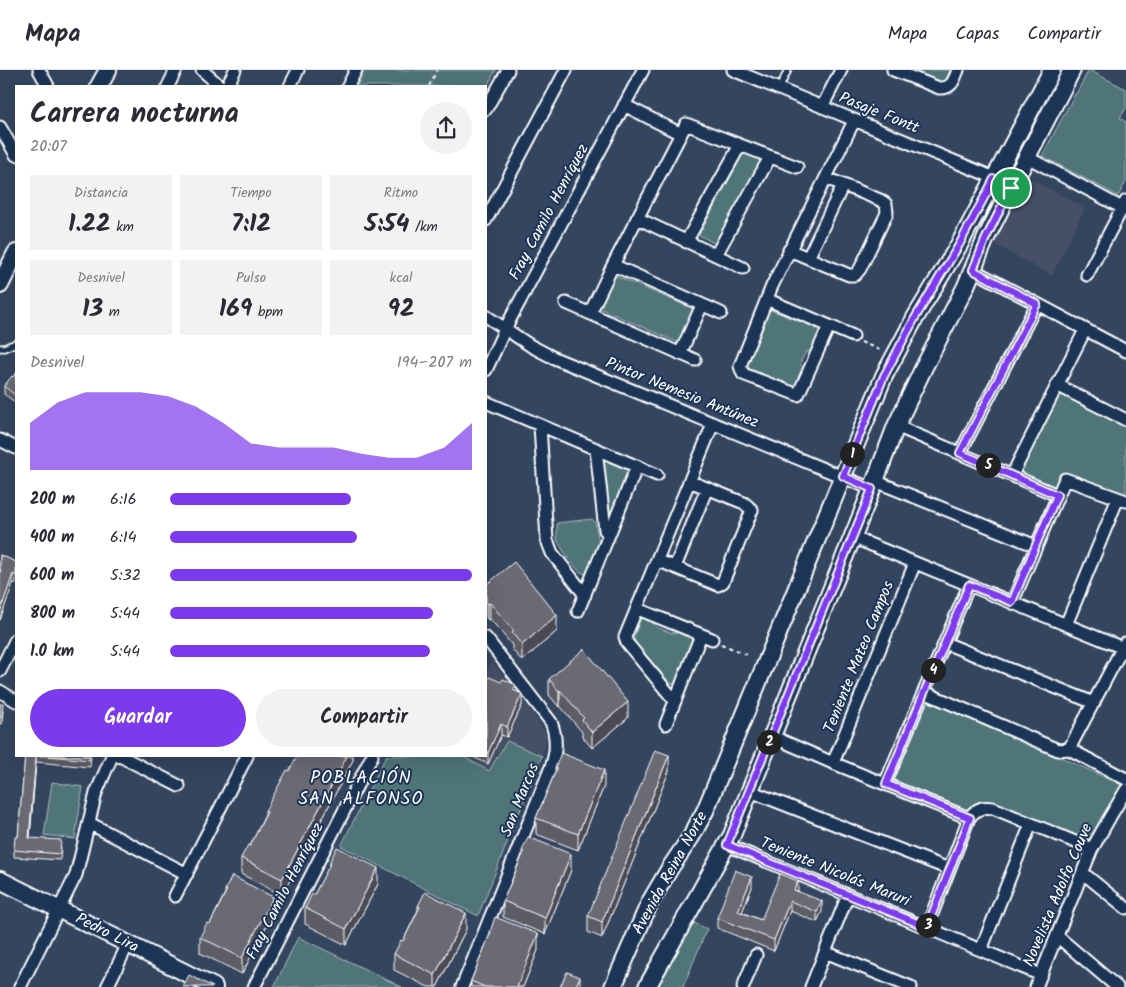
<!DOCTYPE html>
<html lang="es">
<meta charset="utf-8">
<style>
body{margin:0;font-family:Kalam,sans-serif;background:#f2f2f3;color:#2b2b33;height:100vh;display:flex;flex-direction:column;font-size:19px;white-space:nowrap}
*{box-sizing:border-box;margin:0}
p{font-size:16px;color:#7c7c81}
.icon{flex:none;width:28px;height:28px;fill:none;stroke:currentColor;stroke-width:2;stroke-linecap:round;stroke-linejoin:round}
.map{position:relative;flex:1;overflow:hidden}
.panel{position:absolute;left:15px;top:15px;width:472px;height:672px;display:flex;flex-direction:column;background:#fff;border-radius:0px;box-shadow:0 5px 20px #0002}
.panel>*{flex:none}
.pin{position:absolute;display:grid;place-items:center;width:42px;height:42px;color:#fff;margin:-21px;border:2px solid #fff;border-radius:50%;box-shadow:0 1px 5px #0007}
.km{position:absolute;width:25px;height:25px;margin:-12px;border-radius:50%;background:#222;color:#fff;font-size:14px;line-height:25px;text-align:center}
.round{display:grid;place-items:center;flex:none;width:52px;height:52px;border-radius:26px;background:#f2f2f3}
.headline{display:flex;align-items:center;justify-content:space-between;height:85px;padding:0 15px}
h1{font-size:28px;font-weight:800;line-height:38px}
.metrics{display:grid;grid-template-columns:repeat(3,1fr);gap:8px;height:85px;padding:5px 15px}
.metrics div{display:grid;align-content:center;border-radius:0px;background:#f2f2f3;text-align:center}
.metrics b{font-size:25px;font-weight:800}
.metrics small{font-size:14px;font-weight:400}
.metrics p{font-size:14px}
.chart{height:140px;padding:10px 15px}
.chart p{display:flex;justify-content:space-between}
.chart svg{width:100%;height:90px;margin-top:5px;fill:#7c3aed;opacity:.7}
.cta{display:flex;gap:10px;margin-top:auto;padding:10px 15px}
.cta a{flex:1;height:58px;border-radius:30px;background:#7c3aed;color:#fff;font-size:20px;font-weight:800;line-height:58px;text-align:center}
.cta a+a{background:#f2f2f3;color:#2b2b33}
ul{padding:0 15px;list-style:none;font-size:16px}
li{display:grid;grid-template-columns:80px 60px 1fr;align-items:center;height:38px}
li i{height:12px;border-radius:6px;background:#7c3aed}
header{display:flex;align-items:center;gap:30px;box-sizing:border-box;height:70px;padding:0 25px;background:#fff;border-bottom:1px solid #e1e1e2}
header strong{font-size:24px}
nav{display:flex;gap:28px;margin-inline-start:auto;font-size:18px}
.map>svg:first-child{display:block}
.built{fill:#445066}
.green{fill:#507578;stroke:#a8babc}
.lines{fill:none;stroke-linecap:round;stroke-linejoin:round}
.lane-casing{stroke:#fff;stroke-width:9}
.street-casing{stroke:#fff;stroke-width:15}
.secondary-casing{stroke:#fff;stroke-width:20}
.path{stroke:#fff;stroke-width:2;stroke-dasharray:4 4;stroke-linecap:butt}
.lane{stroke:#1d3557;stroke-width:5.5}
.street{stroke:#1d3557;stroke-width:11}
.secondary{stroke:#1d3557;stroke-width:16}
.wall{fill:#5c5b65;stroke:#fff}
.shaded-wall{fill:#4b4a52;stroke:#fff}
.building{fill:#6b6a75;stroke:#fff}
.route-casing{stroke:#fff;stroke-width:10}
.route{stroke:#7c3aed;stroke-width:6}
.labels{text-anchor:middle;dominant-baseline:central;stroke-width:4;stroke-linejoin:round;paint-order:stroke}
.street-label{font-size:16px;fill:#fff;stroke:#1d3557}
.neighbourhood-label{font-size:18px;letter-spacing:1px;fill:#fff;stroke:#1d3557}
</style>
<header>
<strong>Mapa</strong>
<nav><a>Mapa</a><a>Capas</a><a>Compartir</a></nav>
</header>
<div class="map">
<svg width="1126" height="917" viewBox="0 0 1126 917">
<rect width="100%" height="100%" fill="#344560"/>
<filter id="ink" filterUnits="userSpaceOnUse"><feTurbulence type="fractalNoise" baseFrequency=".02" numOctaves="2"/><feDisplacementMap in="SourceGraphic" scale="10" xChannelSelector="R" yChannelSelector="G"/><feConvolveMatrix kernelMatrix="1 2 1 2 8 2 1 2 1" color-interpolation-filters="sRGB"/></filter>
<g filter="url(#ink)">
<path class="built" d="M1028 107 1085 138 1052 206 994 174Z
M491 591 527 635 547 666 542 686 507 671 489 701 462 686H486V602Z"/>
<path class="green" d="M365 0H496L486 18V16H357Z
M910 0H950L944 14Z
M1089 0 1126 19V38L1120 48 1126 52V112L1118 126 1042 86 1075 24H1076Z
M744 82 764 93 719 176 699 165Z
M611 204 694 239 679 273 597 237Z
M771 240 816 258 820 263 812 280 806 282 800 293 804 299 798 313 793 316 750 299 746 294 767 243Z
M1058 317 1126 352V428L1061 403 1054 418 1015 401Z
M604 387 632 399 610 451 606 449 601 390Z
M592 449 595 452 599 472 589 499 585 504 579 501 569 490 557 470V453Z
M641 547 651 550 656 557 672 563 680 562 689 567 693 571 676 615 670 613 635 572 634 567Z
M926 626 1122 715 1092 777 993 736 969 745 888 713Z
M507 671 542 686 478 846 341 776 386 686H462L489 701Z
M52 712 83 717 75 769 44 765Z
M692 852 707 859 683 917H655Z
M298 867 402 917H274Z"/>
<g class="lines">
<g class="lane-casing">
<path id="lane" d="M779 19 788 0
M0 278H4L16 273"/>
</g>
<g class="street-casing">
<path id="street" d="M39 0 48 16
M202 0 220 16
M733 0 985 104 1011 118
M893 0 939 18C952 19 954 10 958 0
M168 16 176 0
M227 16 235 0
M290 16 298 0
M348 16 356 0
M624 35 681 64
M822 37 841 0
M486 39 508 0
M0 57 16 85
M1027 87 1126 140
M637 148 743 198
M486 150 566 0
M686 172 740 75
M789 180 849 205H855L860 199 887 143 886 134 880 130 826 108
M716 185 770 87
M808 188 843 115
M613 195 721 243
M973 200 1126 281
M1087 205 1126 131
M767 228 773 232 853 266
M566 233 695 290
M590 243 613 195 686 54 797 97
M486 246 531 276 554 288 872 419
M829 256 798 325 743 304 740 296 772 216 854 51
M680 284 702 235
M486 300 505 259 643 0
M1057 315 1126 350
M486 332 657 405
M540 355 547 470 552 483 585 525
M896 356 1057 425
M0 370 16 378
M596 379 605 460 609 465
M960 383 1037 234
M1012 405 1085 260
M875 411 1036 476
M852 467 1123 578
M657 490 718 515 723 512 752 440 744 433 689 411
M675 497 707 418
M1012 533 1065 409 1126 431
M638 537 640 540 712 569
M578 541 637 396
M1066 555 1118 428
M945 573 1094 633
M0 601 16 569
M0 621 16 631
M924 622 1058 680 1069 679
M675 631 627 573 625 567 713 354
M666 654 701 565
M771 666 833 693 969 748
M1069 679 1125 573
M1069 679 1126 709
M120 686 179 716
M833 693 915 493
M885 714 969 515
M750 721 949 799
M89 753 187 804
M727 775 1041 905
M1083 803 1126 838
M175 826 247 686
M927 857 969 748C975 739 983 736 993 738L1092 779
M1057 866 1117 917
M981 880 1031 754
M825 882 911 917
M20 917 76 805 96 723 112 686
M107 917 128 874
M254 917 372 686
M462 917 551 697C557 681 557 667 551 652L486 568
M743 917 756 885
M811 917 848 825
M1036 917 1092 779 1110 747 1126 720"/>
</g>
<g class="secondary-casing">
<path id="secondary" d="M99 16 108 0
M0 215 16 183
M0 810 214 917
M613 917 650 832 670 798 691 767 705 741 715 717 884 306 915 248 959 175 1052 0
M647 917 732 765 872 419 896 356 924 297 965 218 986 168 1011 118 1072 0"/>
</g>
<path class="path" d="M429 16 437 0
M861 272 882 281
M721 574 748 585"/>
<use href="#lane" class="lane"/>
<use href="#street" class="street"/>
<use href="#secondary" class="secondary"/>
</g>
<path class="wall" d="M16 303V333L4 324V316L13 307Z
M0 485 16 492V514L13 513 0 550Z
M486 515 557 561 522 591 512 579V575L490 549 488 550 486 547Z
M549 609 628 648 592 678 582 666V662L560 636 559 637 549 625Z
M486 614 516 621 522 635 507 667 501 665 488 694 471 686H486Z
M0 634 3 641 2 654H0Z
M25 686H91L90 697 36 692 30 768 61 777 60 790 14 787V780L18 767Z
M353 686V690L282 825 241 804V788L250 776 265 745V741L289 701Z
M555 698 604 716 578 780 536 764V748L555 702Z
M669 701 602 868 588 862V846Z
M522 781 571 800 545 864 503 847V831L522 786Z
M330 791 378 814 346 875 305 854V838L314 825 330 795Z
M752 817 742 842 761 850 798 821 822 841 817 852 790 841 774 881 717 858V848Z
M225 820 273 843 242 904 200 883V867L210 854 225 823Z
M418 836 466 859 437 917H428L394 900V884L403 871 418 840Z
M490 862 538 880 523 917H471V911L490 866Z"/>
<path class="shaded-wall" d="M13 504V513L0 550V542Z
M490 533V549L488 550V534Z
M557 545V561L522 591V575Z
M560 620V636L559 637V621Z
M522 624V635L507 667V657Z
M628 632V648L592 678V662Z
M501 654V665L488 694V683Z
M669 685V701L602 868V852Z
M36 686V692L29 775V768Z
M347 686H353V690L282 825V809Z
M604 700V716L578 780V764Z
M571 784V800L545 864V848Z
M378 798V814L346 875V859Z
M752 807V817L738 852V841Z
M798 811V821L794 820Z
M273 827V843L242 904V888Z
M790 831V841L774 881V870Z
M822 831V841L817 852V842Z
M466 843V859L437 917H435V905Z
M538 864V880L523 917H517Z
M580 907V917H575Z"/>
<path class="building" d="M16 303V326L4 316 12 306 13 307Z
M0 485 16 492V506L13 504 0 542V502L1 500H0Z
M514 492 557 545 522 575 512 563 514 561 490 533 488 534 486 531V515Z
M584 579 628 632 592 662 582 650 584 648 560 620 559 621 549 609Z
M489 607 501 612 503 609 516 615 513 620 522 624 507 657 501 654 488 683 486 682V630L488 626H486V614Z
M0 634H3L2 647H0Z
M655 680 669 685 602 852 588 846Z
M561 683 604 700 578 764 536 748 557 698H555Z
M25 686H36L29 768 61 770 60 784 14 780 15 767H18Z
M47 686H90V690Z
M297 686H347L282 809 241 788 248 775 250 776 267 742 265 741 287 700 289 701Z
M528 767 571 784 545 848 503 831 524 782 522 781Z
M337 777 378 798 346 859 305 838 312 824 314 825 331 792 330 791Z
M735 800 752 807 738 841 761 850 780 804 798 811 794 820 822 831 817 842 790 831 774 870 717 848Z
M232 806 273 827 242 888 200 867 207 853 210 854 227 820H225Z
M425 822 466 843 435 905 394 884 401 870 403 871 420 837 418 836Z
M495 847 538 864 517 917H485L471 911 491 862H490Z
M567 902 580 907 575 917H560Z
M189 905 213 917H183Z"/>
</g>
<g class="lines" filter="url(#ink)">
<g class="route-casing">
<path id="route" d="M994 109 1011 118 986 168 973 200 1037 234 960 383 1057 425 1012 532 969 515 886 714 970 748 927 857 727 775 872 419 843 406 884 306 915 248 959 175Z"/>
</g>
<use href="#route" class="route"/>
</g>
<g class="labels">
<g class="street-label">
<text transform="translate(879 43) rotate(22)">Pasaje Fontt</text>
<text transform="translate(549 142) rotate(-62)">Fray Camilo Henríquez</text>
<text transform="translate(682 323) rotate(22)">Pintor Nemesio Antúnez</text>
<text transform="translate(859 587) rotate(-68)">Teniente Mateo Campos</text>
<text transform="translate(520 730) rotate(-68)">San Marcos</text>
<text transform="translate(835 802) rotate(22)">Teniente Nicolás Maruri</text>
<text transform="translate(670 803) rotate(-61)">Avenida Reina Norte</text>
<text transform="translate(285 821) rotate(-63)">Fray Camilo Henríquez</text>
<text transform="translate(1058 825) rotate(-67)">Novelista Adolfo Couve</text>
<text transform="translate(107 863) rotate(27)">Pedro Lira</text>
</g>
<g class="neighbourhood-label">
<text x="361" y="708">POBLACIÓN<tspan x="361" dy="21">SAN ALFONSO</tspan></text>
</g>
</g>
</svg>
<div class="pin" style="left:1011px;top:118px;background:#1e9e55"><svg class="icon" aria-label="arrive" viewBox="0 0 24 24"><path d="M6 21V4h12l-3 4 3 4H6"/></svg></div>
<b class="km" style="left:852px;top:384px">1</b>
<b class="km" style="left:769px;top:672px">2</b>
<b class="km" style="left:928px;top:855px">3</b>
<b class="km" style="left:933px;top:600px">4</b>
<b class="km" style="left:988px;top:395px">5</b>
<section class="panel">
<div class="headline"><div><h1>Carrera nocturna</h1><p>20:07</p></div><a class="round"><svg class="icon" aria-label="share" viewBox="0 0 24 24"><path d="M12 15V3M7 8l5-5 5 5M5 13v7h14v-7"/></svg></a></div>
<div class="metrics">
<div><p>Distancia</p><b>1.22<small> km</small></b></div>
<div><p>Tiempo</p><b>7:12</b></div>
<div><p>Ritmo</p><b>5:54<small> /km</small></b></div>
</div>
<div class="metrics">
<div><p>Desnivel</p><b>13<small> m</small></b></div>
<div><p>Pulso</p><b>169<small> bpm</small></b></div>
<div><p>kcal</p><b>92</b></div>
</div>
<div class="chart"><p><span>Desnivel</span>194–207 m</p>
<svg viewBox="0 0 160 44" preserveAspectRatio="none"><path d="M0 44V21L10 11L20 6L30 6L40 6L50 8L60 13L70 21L80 31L90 33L100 33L110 33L120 36L130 38L140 38L150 33L160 21V44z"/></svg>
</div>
<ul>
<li><b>200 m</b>6:16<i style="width:60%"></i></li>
<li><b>400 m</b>6:14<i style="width:62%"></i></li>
<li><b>600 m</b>5:32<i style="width:100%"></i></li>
<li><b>800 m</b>5:44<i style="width:87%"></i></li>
<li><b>1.0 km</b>5:44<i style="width:86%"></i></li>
</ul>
<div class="cta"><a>Guardar</a><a>Compartir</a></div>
</section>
</div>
